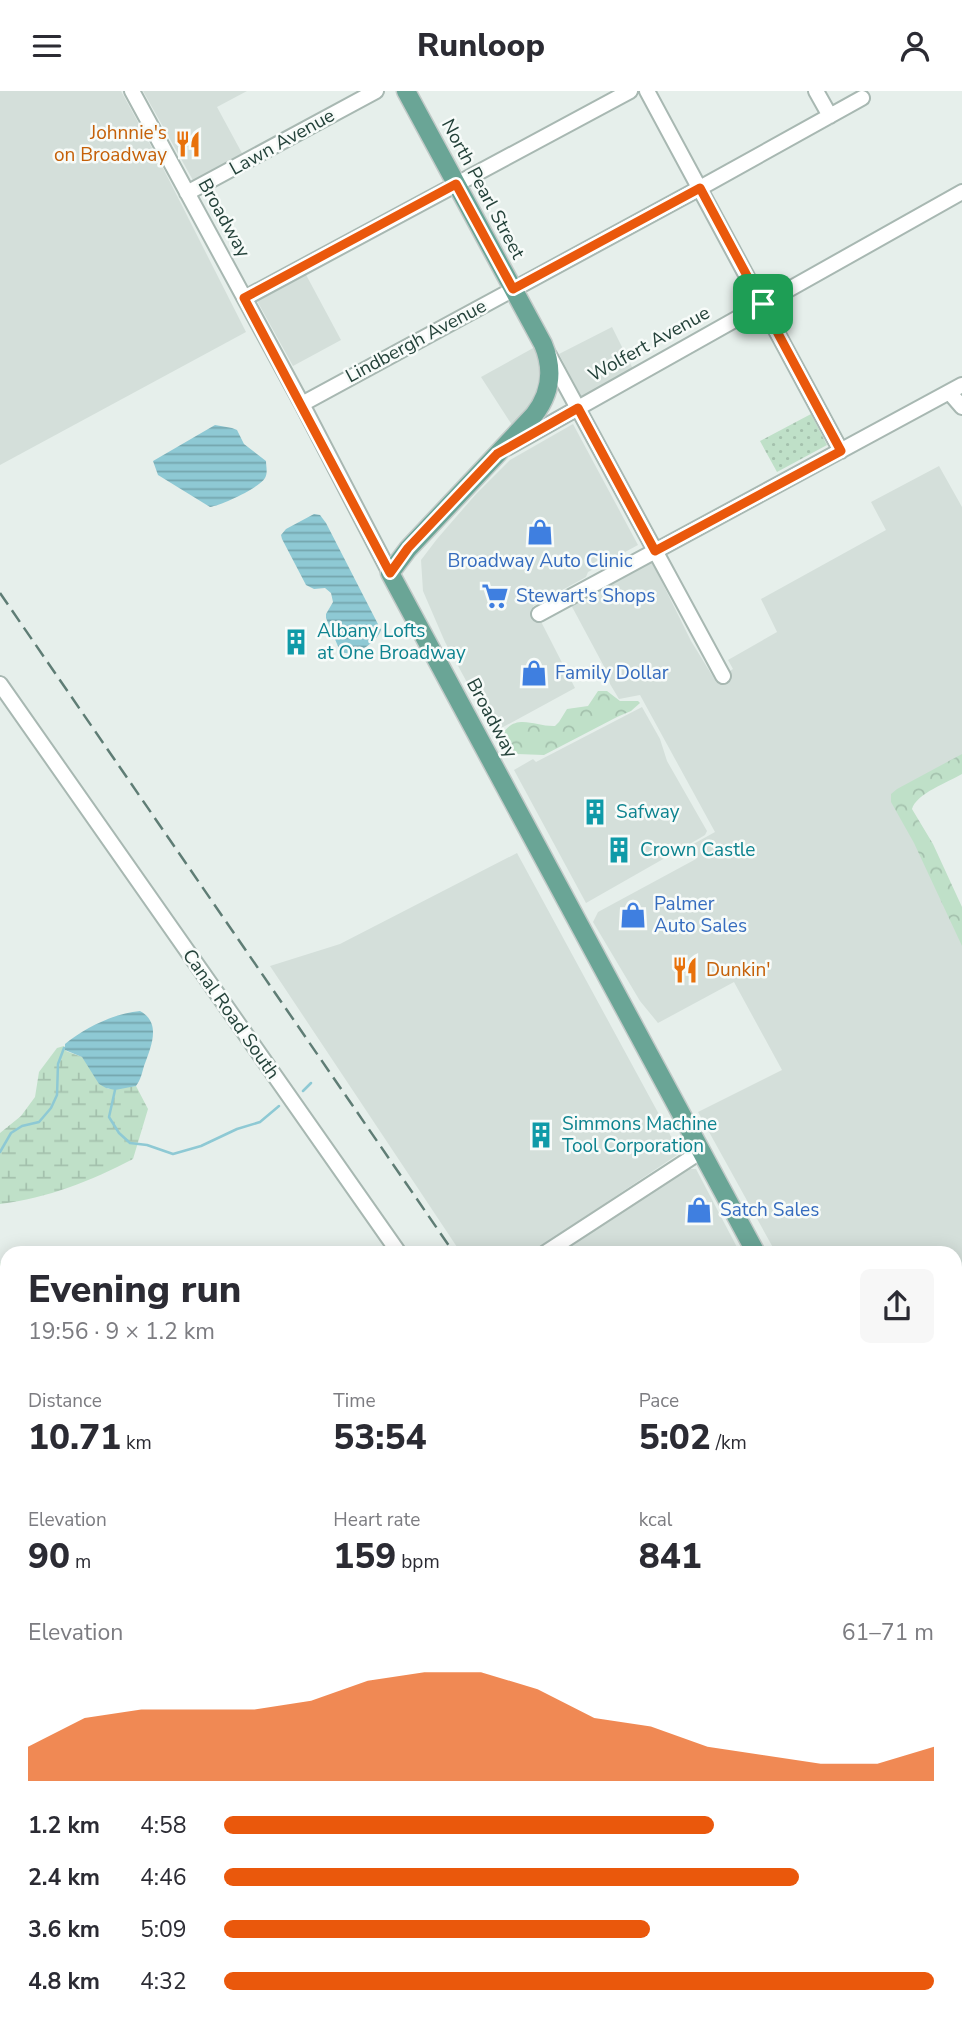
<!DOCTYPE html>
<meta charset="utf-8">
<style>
body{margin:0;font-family:"Nunito Sans",sans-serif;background:#f7f7f7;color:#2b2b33;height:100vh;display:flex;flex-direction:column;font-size:26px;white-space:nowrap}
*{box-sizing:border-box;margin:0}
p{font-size:23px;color:#7c7c81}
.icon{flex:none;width:38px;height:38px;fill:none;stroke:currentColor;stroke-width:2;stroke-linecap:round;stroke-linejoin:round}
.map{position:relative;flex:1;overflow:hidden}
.panel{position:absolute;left:0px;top:1155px;width:962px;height:777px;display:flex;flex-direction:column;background:#fff;border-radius:21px 21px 0 0;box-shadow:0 4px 18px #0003}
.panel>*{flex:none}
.pin{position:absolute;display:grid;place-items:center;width:60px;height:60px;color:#fff;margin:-30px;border-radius:14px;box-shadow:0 4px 10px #0006}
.round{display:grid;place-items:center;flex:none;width:74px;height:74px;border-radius:10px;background:#f7f7f7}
.summary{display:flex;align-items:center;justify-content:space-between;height:119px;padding:0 28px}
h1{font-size:38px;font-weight:800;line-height:52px}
.metrics{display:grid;grid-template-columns:repeat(3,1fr);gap:10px;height:119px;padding:7px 28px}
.metrics div{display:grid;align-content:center}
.metrics b{font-size:35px;font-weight:800}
.metrics small{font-size:19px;font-weight:400}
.metrics p{font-size:19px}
.chart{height:196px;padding:14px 28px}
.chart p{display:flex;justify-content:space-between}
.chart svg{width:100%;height:126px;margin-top:7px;fill:#ea580c;opacity:.7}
ul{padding:0 28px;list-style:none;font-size:23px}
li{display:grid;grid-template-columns:112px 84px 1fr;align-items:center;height:52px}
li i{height:18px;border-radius:9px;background:#ea580c}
header{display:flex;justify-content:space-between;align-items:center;height:91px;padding:0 28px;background:#fff;font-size:32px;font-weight:800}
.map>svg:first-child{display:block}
.built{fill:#d4dfda}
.forest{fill:url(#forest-crowns)}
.wetland{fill:url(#wetland-marsh)}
.park{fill:url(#park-dots)}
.water{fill:url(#water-rules)}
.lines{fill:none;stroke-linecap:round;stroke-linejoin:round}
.stream{stroke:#8ec9d4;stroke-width:2.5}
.minor-casing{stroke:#a8b8b2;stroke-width:18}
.major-casing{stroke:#c2cac8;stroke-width:21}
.highway-casing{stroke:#c2cac8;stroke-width:24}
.minor{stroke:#fff;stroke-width:14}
.major{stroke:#6aa596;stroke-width:18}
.highway{stroke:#2f6f62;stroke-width:21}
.rail{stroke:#5f7d75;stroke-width:2.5;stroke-dasharray:14 7;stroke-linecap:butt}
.route-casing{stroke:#fff;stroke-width:14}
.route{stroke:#ea580c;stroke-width:9}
.labels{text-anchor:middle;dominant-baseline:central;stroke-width:5;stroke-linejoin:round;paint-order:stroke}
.food-label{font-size:19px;fill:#c56008;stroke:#f7fbf9;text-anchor:end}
.street-label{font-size:19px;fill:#24423a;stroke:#f7fbf9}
.shop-label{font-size:19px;fill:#366cbe;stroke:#f7fbf9;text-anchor:start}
.culture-label{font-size:19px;fill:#0d838f;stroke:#f7fbf9;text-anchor:start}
</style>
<header><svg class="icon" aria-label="menu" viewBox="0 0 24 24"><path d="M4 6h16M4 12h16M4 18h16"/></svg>Runloop<svg class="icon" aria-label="person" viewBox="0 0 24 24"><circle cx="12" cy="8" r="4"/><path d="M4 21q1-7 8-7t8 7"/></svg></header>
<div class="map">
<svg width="962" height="1932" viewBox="0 0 962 1932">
<defs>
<pattern id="forest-crowns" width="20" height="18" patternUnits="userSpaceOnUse" patternTransform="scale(1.75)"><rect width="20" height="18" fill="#bfe0c8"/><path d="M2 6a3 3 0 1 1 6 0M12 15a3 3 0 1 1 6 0" fill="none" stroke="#a4c1ad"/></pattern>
<pattern id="wetland-marsh" width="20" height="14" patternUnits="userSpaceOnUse" patternTransform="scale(1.75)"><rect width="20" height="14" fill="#bfe0c8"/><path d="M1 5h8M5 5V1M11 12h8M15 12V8" fill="none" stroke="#a4c1ad"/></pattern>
<pattern id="park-dots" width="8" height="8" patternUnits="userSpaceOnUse" patternTransform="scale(1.75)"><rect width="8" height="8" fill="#bfe0c8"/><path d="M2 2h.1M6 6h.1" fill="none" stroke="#a4c1ad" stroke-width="1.8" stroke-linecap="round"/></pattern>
<pattern id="water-rules" width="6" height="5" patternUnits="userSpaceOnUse" patternTransform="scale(1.75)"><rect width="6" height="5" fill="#8ec9d4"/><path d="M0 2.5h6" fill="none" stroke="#74a5ad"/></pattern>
</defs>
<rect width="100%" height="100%" fill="#e6efeb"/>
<path class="built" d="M0 0H121L164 79 246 241 0 374Z
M143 0H247L217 16 243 64 194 91Z
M304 180 341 249 293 275 256 208Z
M612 236 633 278 587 304 581 305 559 263Z
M535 256 542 273 544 287 533 313 512 334 481 286Z
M573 333 638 454 588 481 586 486 533 515 575 597 494 641 445 551 423 500 421 469 437 448 476 403 510 369Z
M939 375 962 416V671L900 709 962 839V1431L956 1434V1162H776L698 1021 782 979 734 891 658 932 640 910 593 831 598 821 696 768 688 756 715 741 640 604 619 608 610 593 607 581 570 512 647 470 652 471 691 550 715 589 733 578 728 569 777 541 761 508 886 439 871 411Z
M642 616 660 648 667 670 707 740 705 744 700 747 586 812 514 679 533 668 536 671Z
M517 762 680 1062 531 1162H461L270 875 340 853Z
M688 1078H696L740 1162H559Z
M956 1567 962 1579V1779L956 1782Z"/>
<path class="forest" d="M598 600H607L620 610H638L640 612 631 620 617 626 544 664 517 663 506 653 501 646C514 620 535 636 555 635L559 631 567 618 588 615Z
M962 663V683C948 691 916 703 912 718L933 753 962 816V855L914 752 891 711V703L897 698Z
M262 1925H562L556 1932H257Z"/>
<path class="wetland" d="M64 955 66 960 82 966 108 998 136 995 148 1018 133 1068C91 1090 48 1107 0 1113V1042L21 1025 35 1006 39 981 57 957Z
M0 1171 7 1175V1326L0 1325Z
M0 1827 7 1831V1925H71L75 1932H3L0 1928Z
M562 1925H634L626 1932H556Z"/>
<path class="park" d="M811 323 827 354 777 381 760 350Z"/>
<path class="water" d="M215 334 232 337 237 339 244 353 266 370C266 375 268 382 265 387 259 397 222 414 210 416L158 384 153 370Z
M314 423 320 424 326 432 381 539C377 552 352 568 340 560L326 527V523L333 511 331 502 325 497 314 498 306 494 282 448 281 444 286 438Z
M140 920C162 932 151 956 144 975 142 982 141 988 136 995L115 999 106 997 99 993 82 966 65 959V953C85 937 114 922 140 920Z"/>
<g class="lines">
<path class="stream" d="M115 999 109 1026 119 1042 130 1052 147 1054 173 1063 201 1055 237 1038 260 1031 279 1015
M303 1000 311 992
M0 1061 11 1042 22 1035 39 1031 51 1017 57 1004 58 973 64 957"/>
<g class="minor-casing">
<path id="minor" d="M132 0 302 313 390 482
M647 0 841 360
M816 0 830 25
M187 102 376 0
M245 207 630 0
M549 264 723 585
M949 301 962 316
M302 313 700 97 862 7
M507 357 962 101
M539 523 962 294
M0 593 399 1162
M545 1162 700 1061
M956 1451 962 1448
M7 1513C0 1524 0 1534 7 1545"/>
</g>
<g class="major-casing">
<path id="major" d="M406 0 543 253C554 279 551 302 534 324L408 458 390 482 756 1162
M956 1528 962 1541"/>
</g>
<g class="highway-casing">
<path id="highway" d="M956 1821 962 1818
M956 1844 962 1841
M742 1932 755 1925
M779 1932 794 1925"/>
</g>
<use href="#minor" class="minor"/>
<use href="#major" class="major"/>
<use href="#highway" class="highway"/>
<path class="rail" d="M0 502 454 1162
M956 1883 962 1892"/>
</g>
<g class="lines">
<g class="route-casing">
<path id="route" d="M456 93 513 198 700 97 841 360 655 460 578 317 497 363 408 457 390 482 244 207Z"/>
</g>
<use href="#route" class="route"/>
</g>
<defs>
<g id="restaurant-bare" transform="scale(2.1)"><path d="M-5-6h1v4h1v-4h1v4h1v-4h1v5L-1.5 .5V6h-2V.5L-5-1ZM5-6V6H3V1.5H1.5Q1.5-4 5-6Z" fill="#e8710a" stroke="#f7fbf9" stroke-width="2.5" paint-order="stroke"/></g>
<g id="shop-bare" transform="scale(2.1)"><path d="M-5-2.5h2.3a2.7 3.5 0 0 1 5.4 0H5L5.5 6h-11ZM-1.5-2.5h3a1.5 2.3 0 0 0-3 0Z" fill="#3f7fe0" stroke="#f7fbf9" stroke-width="2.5" paint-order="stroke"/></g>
<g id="supermarket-bare" transform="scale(2.1)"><path d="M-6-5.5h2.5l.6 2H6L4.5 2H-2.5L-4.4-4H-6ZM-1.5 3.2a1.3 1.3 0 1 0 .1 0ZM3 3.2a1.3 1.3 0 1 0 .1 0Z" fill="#3f7fe0" stroke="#f7fbf9" stroke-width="2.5" paint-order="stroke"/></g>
<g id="building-bare" transform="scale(2.1)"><path d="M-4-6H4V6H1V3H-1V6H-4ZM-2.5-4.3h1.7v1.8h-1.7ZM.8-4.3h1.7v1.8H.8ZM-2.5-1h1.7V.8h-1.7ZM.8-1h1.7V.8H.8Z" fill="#0f9aa8" stroke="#f7fbf9" stroke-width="2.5" paint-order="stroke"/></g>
</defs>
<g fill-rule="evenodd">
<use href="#restaurant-bare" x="188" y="53"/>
<use href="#shop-bare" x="540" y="441"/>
<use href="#supermarket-bare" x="495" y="505"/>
<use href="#building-bare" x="296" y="551"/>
<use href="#shop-bare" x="534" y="582"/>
<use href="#building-bare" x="595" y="721"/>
<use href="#building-bare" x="619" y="759"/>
<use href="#shop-bare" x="633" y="824"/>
<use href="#restaurant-bare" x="685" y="879"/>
<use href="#building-bare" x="541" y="1044"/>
<use href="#shop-bare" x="699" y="1119"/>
</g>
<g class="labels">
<g class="food-label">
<text x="167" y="42">Johnnie's<tspan x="167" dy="22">on Broadway</tspan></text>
<text x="706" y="879" text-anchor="start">Dunkin'</text>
</g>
<g class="street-label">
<text transform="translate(282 51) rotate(-29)">Lawn Avenue</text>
<text transform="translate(483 98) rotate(62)">North Pearl Street</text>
<text transform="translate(224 127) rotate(61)">Broadway</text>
<text transform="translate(416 250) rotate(-28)">Lindbergh Avenue</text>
<text transform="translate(649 253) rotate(-29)">Wolfert Avenue</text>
<text transform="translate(492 627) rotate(62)">Broadway</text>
<text transform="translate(231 923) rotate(55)">Canal Road South</text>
</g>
<g class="shop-label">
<text x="540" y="470" text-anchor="middle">Broadway Auto Clinic</text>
<text x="516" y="505">Stewart's Shops</text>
<text x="555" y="582">Family Dollar</text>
<text x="654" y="813">Palmer<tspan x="654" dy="22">Auto Sales</tspan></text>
<text x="720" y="1119">Satch Sales</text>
</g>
<g class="culture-label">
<text x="317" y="540">Albany Lofts<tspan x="317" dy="22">at One Broadway</tspan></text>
<text x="616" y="721">Safway</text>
<text x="640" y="759">Crown Castle</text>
<text x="562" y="1033">Simmons Machine<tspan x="562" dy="22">Tool Corporation</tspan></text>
</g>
</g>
</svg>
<div class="pin" style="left:763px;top:213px;background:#1e9e55"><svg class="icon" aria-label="arrive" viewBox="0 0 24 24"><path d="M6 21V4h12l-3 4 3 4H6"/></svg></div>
<section class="panel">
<div class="summary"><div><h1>Evening run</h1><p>19:56 · 9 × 1.2 km</p></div><a class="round"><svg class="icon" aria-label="share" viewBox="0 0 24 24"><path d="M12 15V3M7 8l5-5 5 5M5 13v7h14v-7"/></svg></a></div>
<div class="metrics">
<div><p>Distance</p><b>10.71<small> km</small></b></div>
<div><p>Time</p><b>53:54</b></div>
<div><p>Pace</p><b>5:02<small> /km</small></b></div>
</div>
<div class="metrics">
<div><p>Elevation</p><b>90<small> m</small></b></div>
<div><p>Heart rate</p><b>159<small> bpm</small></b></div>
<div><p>kcal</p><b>841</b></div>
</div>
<div class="chart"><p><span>Elevation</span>61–71 m</p>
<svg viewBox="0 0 160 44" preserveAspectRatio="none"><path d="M0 44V32L10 22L20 19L30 19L40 19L50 16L60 9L70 6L80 6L90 12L100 22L110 25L120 32L130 35L140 38L150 38L160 32V44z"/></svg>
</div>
<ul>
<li><b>1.2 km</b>4:58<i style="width:69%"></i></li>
<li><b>2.4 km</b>4:46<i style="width:81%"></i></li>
<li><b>3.6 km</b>5:09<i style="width:60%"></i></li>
<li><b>4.8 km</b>4:32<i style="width:100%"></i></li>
</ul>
</section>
</div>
